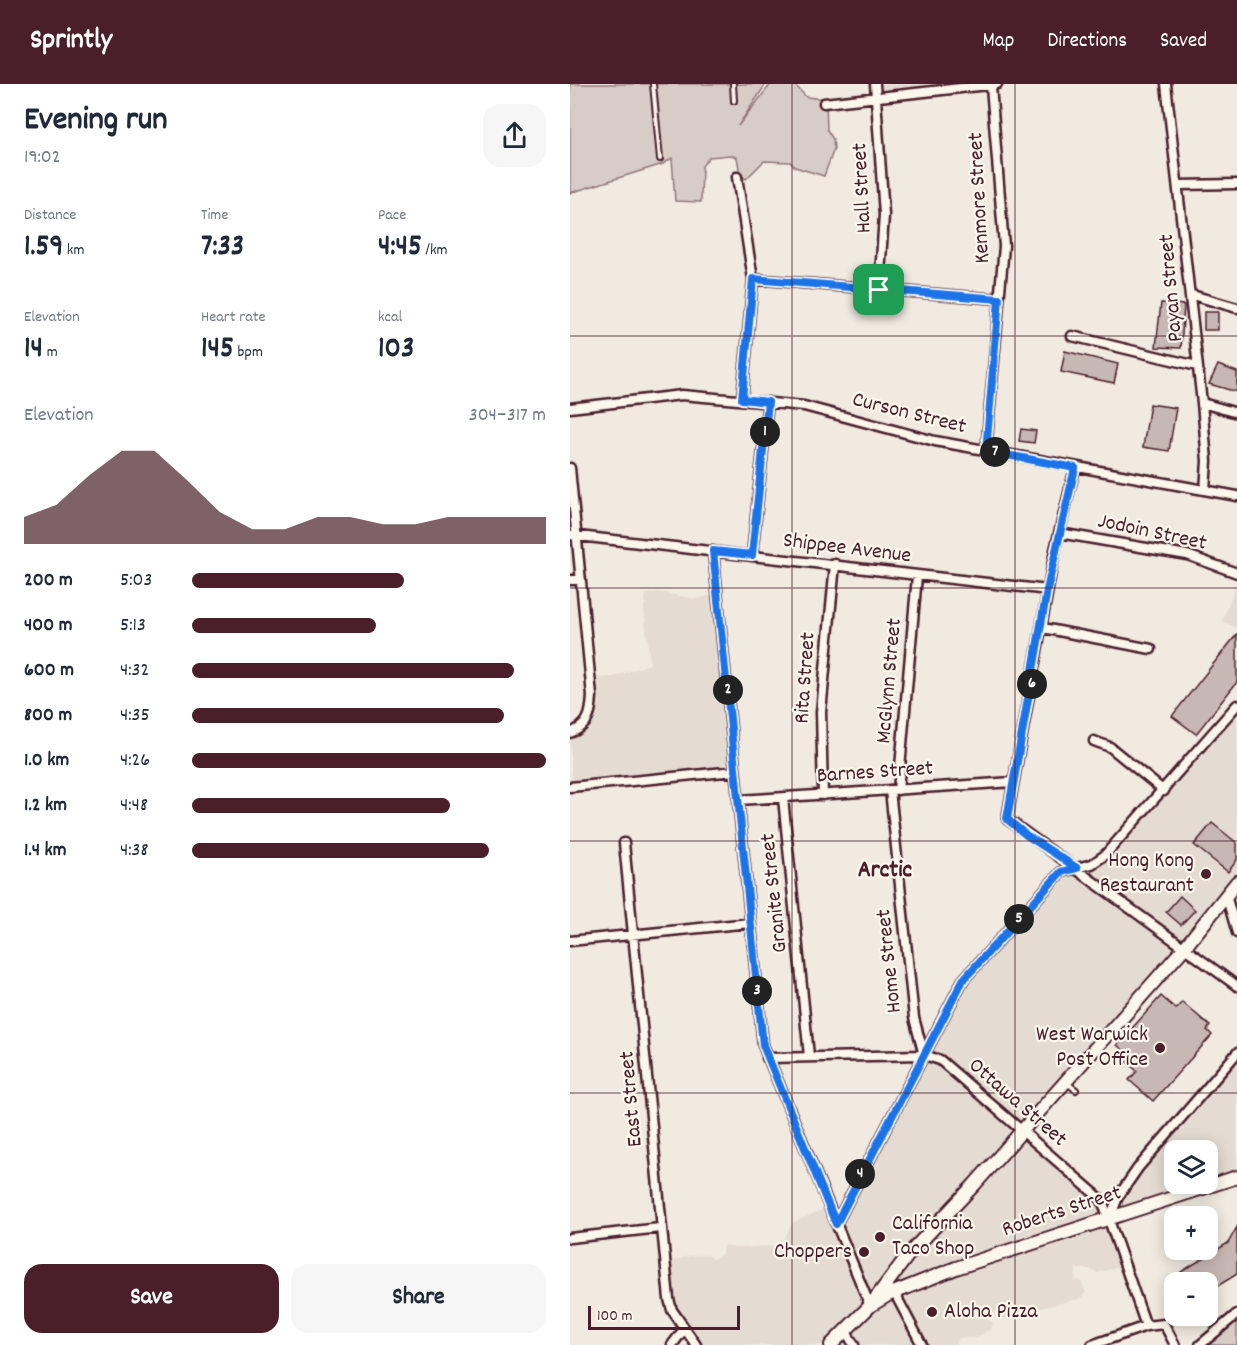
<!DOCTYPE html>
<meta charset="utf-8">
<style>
body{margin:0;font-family:Dekko,sans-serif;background:#f6f6f7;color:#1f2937;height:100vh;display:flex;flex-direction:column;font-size:22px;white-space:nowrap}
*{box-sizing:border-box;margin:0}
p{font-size:20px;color:#747a83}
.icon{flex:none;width:33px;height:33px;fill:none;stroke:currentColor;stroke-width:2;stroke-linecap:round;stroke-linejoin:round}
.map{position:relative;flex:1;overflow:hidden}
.sheet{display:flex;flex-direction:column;background:#fff;width:570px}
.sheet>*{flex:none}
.buttons{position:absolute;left:594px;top:1056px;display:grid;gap:12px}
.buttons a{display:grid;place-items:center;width:54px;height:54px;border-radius:12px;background:#fff;box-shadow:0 3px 15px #0003;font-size:30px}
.scale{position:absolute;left:18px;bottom:15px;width:152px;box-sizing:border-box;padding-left:6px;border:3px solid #4a1f2b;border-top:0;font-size:16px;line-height:21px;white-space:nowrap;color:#4a1f2b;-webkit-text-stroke:4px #fbf7ec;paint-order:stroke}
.pin{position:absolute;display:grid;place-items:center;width:51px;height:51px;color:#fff;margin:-26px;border-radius:12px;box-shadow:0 3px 9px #0006}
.km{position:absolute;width:30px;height:30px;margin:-15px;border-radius:50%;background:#222;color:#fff;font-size:16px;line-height:30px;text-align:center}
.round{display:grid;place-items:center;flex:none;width:63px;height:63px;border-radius:18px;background:#f6f6f7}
.headline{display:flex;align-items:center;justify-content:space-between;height:102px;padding:0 24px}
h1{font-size:33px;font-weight:800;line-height:45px}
.metrics{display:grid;grid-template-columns:repeat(3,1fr);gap:9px;height:102px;padding:6px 24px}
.metrics div{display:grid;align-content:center}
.metrics b{font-size:30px;font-weight:800}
.metrics small{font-size:16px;font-weight:400}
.metrics p{font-size:16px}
.chart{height:168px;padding:12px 24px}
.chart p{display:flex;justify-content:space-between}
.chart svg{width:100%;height:108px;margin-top:6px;fill:#4a1f2b;opacity:.7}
.cta{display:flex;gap:12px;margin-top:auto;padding:12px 24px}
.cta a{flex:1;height:69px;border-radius:18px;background:#4a1f2b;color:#fff;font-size:24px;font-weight:800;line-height:69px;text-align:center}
.cta a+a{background:#f6f6f7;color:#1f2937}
ul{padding:0 24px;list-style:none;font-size:20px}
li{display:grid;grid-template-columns:96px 72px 1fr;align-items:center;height:45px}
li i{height:15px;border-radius:8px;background:#4a1f2b}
header{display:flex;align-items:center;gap:36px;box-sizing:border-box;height:84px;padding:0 30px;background:#4a1f2b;color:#fff}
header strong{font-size:28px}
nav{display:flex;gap:33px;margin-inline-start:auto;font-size:21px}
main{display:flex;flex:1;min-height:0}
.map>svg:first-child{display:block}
.built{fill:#e4dbd2;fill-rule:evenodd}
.green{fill:#d8ccc6;stroke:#917678;stroke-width:1.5}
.building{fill:#c8b8b3;stroke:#4a1f2b;stroke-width:1.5}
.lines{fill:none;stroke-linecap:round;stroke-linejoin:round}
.service-casing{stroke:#4a1f2b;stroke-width:8}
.minor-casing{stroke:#4a1f2b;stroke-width:13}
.secondary-casing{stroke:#4a1f2b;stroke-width:16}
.service{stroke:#fbf7ec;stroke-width:4}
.minor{stroke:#fbf7ec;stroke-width:8}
.secondary{stroke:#fbf7ec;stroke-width:12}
.route-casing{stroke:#fff;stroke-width:12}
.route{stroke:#1a73e8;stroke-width:8}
.grid{fill:none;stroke:#4a1f2b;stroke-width:1.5;stroke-opacity:0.55}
.poi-dot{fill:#4a1f2b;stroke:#fbf7ec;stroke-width:2}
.labels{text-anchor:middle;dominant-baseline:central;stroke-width:4.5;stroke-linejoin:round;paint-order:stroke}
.street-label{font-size:22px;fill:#4a1f2b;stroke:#fbf7ec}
.poi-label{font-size:22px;fill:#4a1f2b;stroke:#fbf7ec;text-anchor:end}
.neighbourhood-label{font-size:24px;font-weight:bold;fill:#4a1f2b;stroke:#fbf7ec}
</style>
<header>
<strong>Sprintly</strong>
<nav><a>Map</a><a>Directions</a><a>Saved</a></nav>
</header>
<main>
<section class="sheet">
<div class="headline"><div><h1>Evening run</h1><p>19:02</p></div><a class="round"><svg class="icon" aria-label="share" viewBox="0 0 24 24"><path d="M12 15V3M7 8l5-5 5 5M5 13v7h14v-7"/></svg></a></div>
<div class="metrics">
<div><p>Distance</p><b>1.59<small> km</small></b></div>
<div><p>Time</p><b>7:33</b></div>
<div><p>Pace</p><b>4:45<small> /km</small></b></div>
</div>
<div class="metrics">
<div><p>Elevation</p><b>14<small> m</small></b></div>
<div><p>Heart rate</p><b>145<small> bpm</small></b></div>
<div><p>kcal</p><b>103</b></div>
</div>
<div class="chart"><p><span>Elevation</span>304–317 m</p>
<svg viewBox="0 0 160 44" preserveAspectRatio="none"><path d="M0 44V33L10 28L20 16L30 6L40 6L50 18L60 31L70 38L80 38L90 33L100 33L110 36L120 36L130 33L140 33L150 33L160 33V44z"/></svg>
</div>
<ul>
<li><b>200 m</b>5:03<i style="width:60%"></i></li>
<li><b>400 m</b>5:13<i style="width:52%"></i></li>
<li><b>600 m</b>4:32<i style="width:91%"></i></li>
<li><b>800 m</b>4:35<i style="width:88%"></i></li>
<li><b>1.0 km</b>4:26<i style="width:100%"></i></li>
<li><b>1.2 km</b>4:48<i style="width:73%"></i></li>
<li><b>1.4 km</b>4:38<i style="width:84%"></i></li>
</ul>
<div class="cta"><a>Save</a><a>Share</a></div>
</section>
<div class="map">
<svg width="667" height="1261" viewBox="0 0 667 1261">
<rect width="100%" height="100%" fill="#f0eae0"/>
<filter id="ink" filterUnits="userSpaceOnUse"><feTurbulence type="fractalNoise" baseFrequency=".0167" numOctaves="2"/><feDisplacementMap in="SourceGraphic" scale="12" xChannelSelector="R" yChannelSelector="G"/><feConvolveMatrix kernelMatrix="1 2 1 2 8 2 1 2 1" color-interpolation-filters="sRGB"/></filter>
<g filter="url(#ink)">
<path class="built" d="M305 0H424L420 5 311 16Z
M667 499V544L652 537Z
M88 508 128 515 147 509 166 684 2 701 0 648 16 640 22 595 43 593 80 580 74 524 76 510Z
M667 621V797L450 1042 536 1122 667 966V1091L545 1130 557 1184 555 1181 527 1189 521 1185H506L505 1196 511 1197 516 1208 511 1214 453 1229 439 1236 433 1234 432 1228 416 1229 415 1234 423 1238 421 1245 405 1254H389L385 1261H126L104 1227 97 1179 119 1172 138 1171 143 1175 151 1171 154 1161 164 1164 203 1162 211 1158 223 1139 258 1123 266 1134 396 892 487 791 525 778ZM604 1066H638V1100H604Z"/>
<path class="green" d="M0 0H196L168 42 201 0H224L236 13 256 15 257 46 263 55 264 65 254 92 225 83 220 78 194 77 176 95 170 90 167 73 160 71 139 73 132 82 131 118 105 117 102 74 93 80 0 109Z
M667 1230V1261H630Z"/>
<path class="building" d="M591 219 614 221 611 264 586 263Z
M634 228H648V246H634Z
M495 267 548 280 544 299 491 288Z
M648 281 667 288V308L639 300Z
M580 320 606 324 599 367 573 363Z
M451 345 466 347 464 359 449 357Z
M667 550V598L626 650 602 632Z
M642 739 667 759V776L658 788 624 761Z
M610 812 625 826 611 841 596 828Z
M591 912 606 925 612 918 640 942 637 946 642 951 583 1017 559 996 567 987 550 972 554 967 547 961Z
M667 1143V1190L638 1208V1198H617L611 1188 658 1159Z"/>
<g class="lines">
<g class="service-casing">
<path id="service" d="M83 0 90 75
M163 0 164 17
M497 999 506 1006"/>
</g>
<g class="minor-casing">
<path id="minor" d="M305 0 314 131 309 206
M596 0 632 319 637 377 635 406
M254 19 427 0
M167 93 183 195 172 315
M609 101 667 100
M183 195 429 215
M622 211 667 224
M502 252 627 282
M632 319 667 329
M0 324 112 311 234 322 365 357 667 412
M416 367 434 162 421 2
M0 384 22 612C21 630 19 642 0 649
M505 384 485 466 437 735 667 902
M489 449 617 471 667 489
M0 451 478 506
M143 467 193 961 300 1222
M182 471 198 318
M0 496H11
M473 544 581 565
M524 657 540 663 594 707
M0 703 165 687
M320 706 344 934 354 971
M328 706 347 492
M253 711 251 628 265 480
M213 714 239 972
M169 716 443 698
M54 759 99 1215 102 1226 126 1261
M656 811 667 849
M0 857 180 839
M197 974 354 971 370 976 532 1116 576 1242
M540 1134 548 1113 568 1084 667 969
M266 1140 393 896 491 788 522 780 535 771 667 621
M0 1154 90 1144
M324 1208 352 1261
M275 1246 284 1261
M102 1261 114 1245
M522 1261 576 1242 594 1240 605 1261
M630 1261 667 1230"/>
</g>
<g class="secondary-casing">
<path id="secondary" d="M303 1220 318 1211 386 1184 667 1093
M261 1261 300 1222 338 1171 404 1101 615 863 667 798"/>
</g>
<use href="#service" class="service"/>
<use href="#minor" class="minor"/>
<use href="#secondary" class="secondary"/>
</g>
</g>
<g class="lines" filter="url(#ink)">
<g class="route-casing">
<path id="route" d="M183 195 429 215 416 367 505 384 477 506 437 735 456 751 507 784 491 788 393 896 266 1140 193 961 143 467 182 471 198 318 172 315Z"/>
</g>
<use href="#route" class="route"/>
</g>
<path class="grid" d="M222 0V1261M445 0V1261M0 252H667M0 504H667M0 757H667M0 1009H667"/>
<g class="poi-dot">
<circle cx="636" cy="790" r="6"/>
<circle cx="590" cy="964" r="6"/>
<circle cx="310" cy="1153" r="6"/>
<circle cx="294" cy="1168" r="6"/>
<circle cx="362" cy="1228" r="6"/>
</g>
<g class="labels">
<g class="street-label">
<text transform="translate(293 104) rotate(-93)">Hall Street</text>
<text transform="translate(410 114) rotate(-93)">Kenmore Street</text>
<text transform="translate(602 204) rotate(-95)">Payan Street</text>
<text transform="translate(339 330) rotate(14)">Curson Street</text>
<text transform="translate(582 449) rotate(12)">Jodoin Street</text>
<text transform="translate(277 465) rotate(7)">Shippee Avenue</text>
<text transform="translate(236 594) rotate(-86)">Rita Street</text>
<text transform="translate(320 597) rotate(-85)">McGlynn Street</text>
<text transform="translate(305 689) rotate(-4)">Barnes Street</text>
<text transform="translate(205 809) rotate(-96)">Granite Street</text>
<text transform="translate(320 877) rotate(-96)">Home Street</text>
<text transform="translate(62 1015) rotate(-95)">East Street</text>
<text transform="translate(447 1019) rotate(41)">Ottawa Street</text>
<text transform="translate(492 1128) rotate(-18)">Roberts Street</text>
</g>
<g class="poi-label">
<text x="624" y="777">Hong Kong<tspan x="624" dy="25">Restaurant</tspan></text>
<text x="578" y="951">West Warwick<tspan x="578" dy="25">Post Office</tspan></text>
<text x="322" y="1140" text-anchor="start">California<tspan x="322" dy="25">Taco Shop</tspan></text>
<text x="282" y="1168">Choppers</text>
<text x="374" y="1228" text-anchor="start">Aloha Pizza</text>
</g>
<g class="neighbourhood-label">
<text x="315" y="787">Arctic</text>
</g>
</g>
</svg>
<div class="buttons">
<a><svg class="icon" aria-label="layers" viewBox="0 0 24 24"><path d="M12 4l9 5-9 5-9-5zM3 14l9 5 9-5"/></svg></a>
<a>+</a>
<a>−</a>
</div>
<div class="scale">100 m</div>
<div class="pin" style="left:309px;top:206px;background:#1e9e55"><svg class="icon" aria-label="arrive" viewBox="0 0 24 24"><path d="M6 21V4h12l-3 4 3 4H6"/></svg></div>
<b class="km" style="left:195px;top:348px">1</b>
<b class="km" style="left:158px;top:606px">2</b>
<b class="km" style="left:187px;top:907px">3</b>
<b class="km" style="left:290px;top:1090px">4</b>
<b class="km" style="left:449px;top:835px">5</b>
<b class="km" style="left:462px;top:600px">6</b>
<b class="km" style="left:425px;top:368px">7</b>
</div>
</main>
